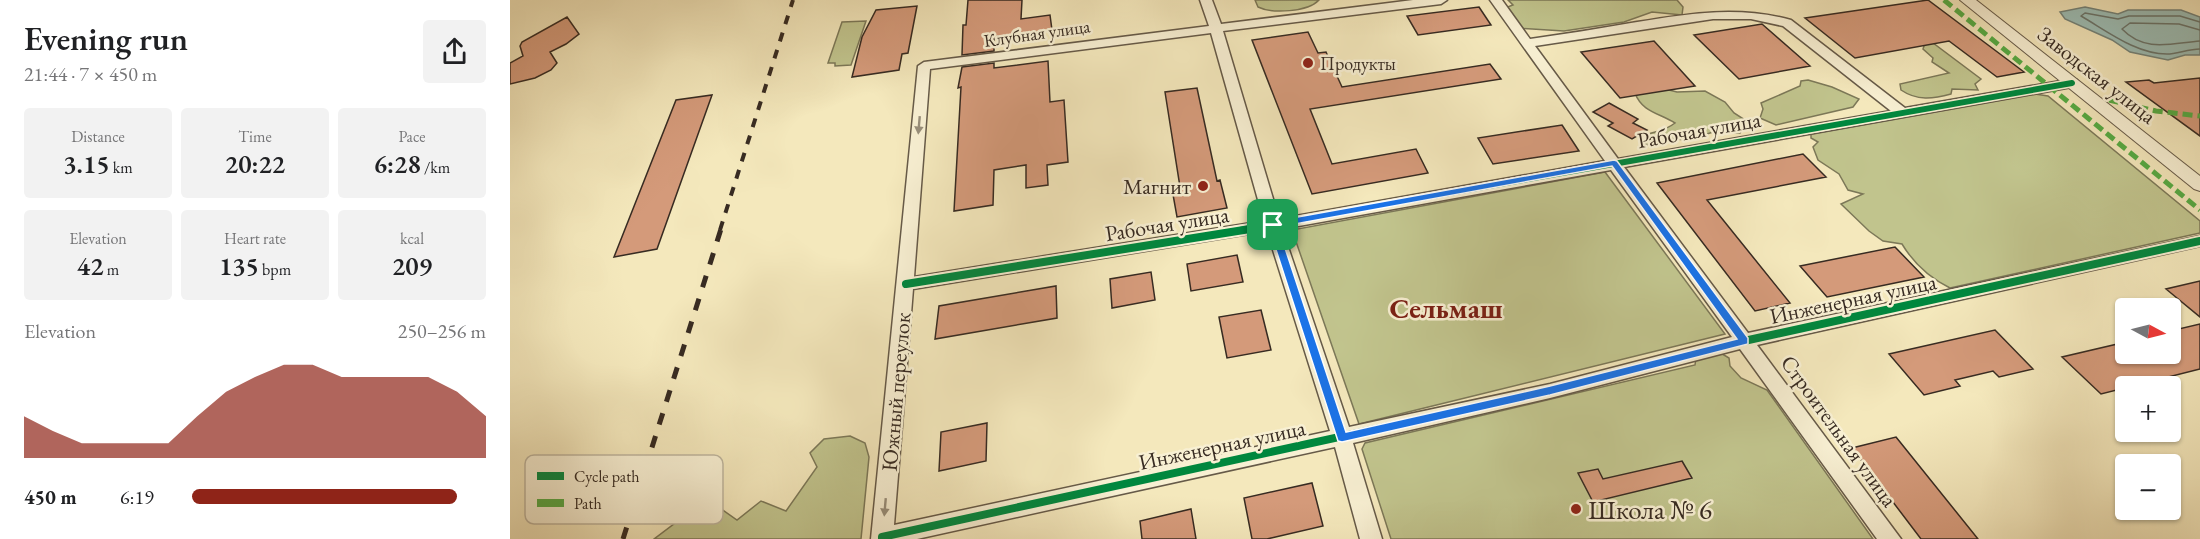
<!DOCTYPE html>
<meta charset="utf-8">
<style>
body{margin:0;font-family:"EB Garamond",serif;background:#f2f2f2;color:#202124;height:100vh;display:flex;flex-direction:column;font-size:22px;white-space:nowrap}
*{box-sizing:border-box;margin:0}
p{font-size:20px;color:#757577}
.icon{flex:none;width:33px;height:33px;fill:none;stroke:currentColor;stroke-width:2;stroke-linecap:round;stroke-linejoin:round}
.map{position:relative;flex:1;overflow:hidden}
.panel{display:flex;flex-direction:column;background:#fff;width:510px}
.panel>*{flex:none}
.needle{width:39px;rotate:97deg}
.tools{position:absolute;left:1605px;top:298px;display:grid;gap:12px}
.tools a{display:grid;place-items:center;width:66px;height:66px;border-radius:6px;background:#fff;box-shadow:0 2px 4px #0004;font-size:30px}
.pin{position:absolute;display:grid;place-items:center;width:51px;height:51px;color:#fff;margin:-26px;border-radius:12px;box-shadow:0 3px 9px #0006}
.round{display:grid;place-items:center;flex:none;width:63px;height:63px;border-radius:6px;background:#f2f2f2}
.head{display:flex;align-items:center;justify-content:space-between;height:102px;padding:0 24px}
h1{font-size:33px;font-weight:600;line-height:45px}
.metrics{display:grid;grid-template-columns:repeat(3,1fr);gap:9px;height:102px;padding:6px 24px}
.metrics div{display:grid;align-content:center;border-radius:6px;background:#f2f2f2;text-align:center}
.metrics b{font-size:26px;font-weight:600}
.metrics small{font-size:16px;font-weight:400}
.metrics p{font-size:16px}
.chart{height:168px;padding:12px 24px}
.chart p{display:flex;justify-content:space-between}
.chart svg{width:100%;height:108px;margin-top:6px;fill:#8f2418;opacity:.7}
ul{padding:0 24px;list-style:none;font-size:20px}
li{display:grid;grid-template-columns:96px 72px 1fr;align-items:center;height:45px}
li i{height:15px;border-radius:8px;background:#8f2418}
main{display:flex;flex:1;min-height:0}
.map>svg:first-child{display:block}
.green{fill:#c1c48d;stroke:#7c7858;stroke-width:1.5}
.water{fill:#9dbfb7;stroke:#74847b;stroke-width:1.5}
.lines{fill:none;stroke-linecap:round;stroke-linejoin:round}
.shore{stroke:#6a756c;stroke-width:1.5}
.building{fill:#d49a7a;stroke:#372b22;stroke-width:1.5}
.minor-casing{stroke:#665a48;stroke-width:3}
.tertiary-casing{stroke:#665a48;stroke-width:2}
.minor{fill:#f8f0d3;fill-rule:evenodd}
.tertiary{fill:#f8f0d3;fill-rule:evenodd}
.rail-far1{stroke:#372b22;stroke-width:4;stroke-dasharray:9 9;stroke-linecap:butt}
.rail{stroke:#372b22;stroke-width:5;stroke-dasharray:12 12;stroke-linecap:butt}
.quiet{stroke:#55ab43;stroke-width:5;stroke-dasharray:10 5;stroke-linecap:butt}
.cycleway-far1-casing{stroke:#f8f0d3;stroke-width:9}
.cycleway-casing{stroke:#f8f0d3;stroke-width:12}
.cycleway-far1{stroke:#00873e;stroke-width:6}
.cycleway{stroke:#00873e;stroke-width:8}
.oneway{fill:#988e7a}
.route{fill:#1a73e8;stroke:#fff;stroke-width:1.5;fill-rule:evenodd}
.poi-dot{fill:#8f2418;stroke:#f8f0d3;stroke-width:2}
.labels{text-anchor:middle;dominant-baseline:central;stroke-width:5;stroke-linejoin:round;paint-order:stroke}
.far-street-label{font-size:18px;fill:#372b22;stroke:#f8f0d3}
.far-poi-label{font-size:18px;fill:#372b22;stroke:#f8f0d3;text-anchor:start}
.street-label{font-size:22px;fill:#372b22;stroke:#f8f0d3}
.poi-label{font-size:22px;fill:#372b22;stroke:#f8f0d3;text-anchor:end}
.near-poi-label{font-size:27px;fill:#372b22;stroke:#f8f0d3;text-anchor:start}
.district-label{font-size:28px;font-weight:bold;fill:#7a1f14;stroke:#f8f0d3}
.key{fill:#f8f0d3;stroke:#beb59e;stroke-width:1.5}
.key-label{font-size:16px;fill:#372b22}
</style>
<main>
<section class="panel">
<div class="head"><div><h1>Evening run</h1><p>21:44 · 7 × 450 m</p></div><a class="round"><svg class="icon" aria-label="share" viewBox="0 0 24 24"><path d="M12 15V3M7 8l5-5 5 5M5 13v7h14v-7"/></svg></a></div>
<div class="metrics">
<div><p>Distance</p><b>3.15<small> km</small></b></div>
<div><p>Time</p><b>20:22</b></div>
<div><p>Pace</p><b>6:28<small> /km</small></b></div>
</div>
<div class="metrics">
<div><p>Elevation</p><b>42<small> m</small></b></div>
<div><p>Heart rate</p><b>135<small> bpm</small></b></div>
<div><p>kcal</p><b>209</b></div>
</div>
<div class="chart"><p><span>Elevation</span>250–256 m</p>
<svg viewBox="0 0 160 44" preserveAspectRatio="none"><path d="M0 44V27L10 33L20 38L30 38L40 38L50 38L60 27L70 17L80 11L90 6L100 6L110 11L120 11L130 11L140 11L150 17L160 27V44z"/></svg>
</div>
<ul>
<li><b>450 m</b>6:19<i style="width:90%"></i></li>
</ul>
</section>
<div class="map">
<svg width="1690" height="539" viewBox="0 0 1690 539">
<rect width="100%" height="100%" fill="#f4e8bc"/>
<filter id="stains"><feTurbulence type="fractalNoise" baseFrequency=".00333" numOctaves="4"/><feColorMatrix values="0 0 0 0 .2 0 0 0 0 .09 0 0 0 0 .02 0 0 0 .5 -.17"/></filter>
<radialGradient id="worn" r=".72"><stop offset=".6" stop-color="#630" stop-opacity="0"/><stop offset="1" stop-color="#630" stop-opacity=".3"/></radialGradient>
<path class="green" d="M745 0H809C798 12 762 14 748 7Z
M998 0H1167L1173 7 1172 15 1142 12 1114 22 1054 31 1005 28 995 8 1003 5Z
M356 21 341 65 325 66V63H318L332 22Z
M1415 43H1423L1471 79 1465 84 1468 90 1442 89 1441 94C1423 99 1407 101 1391 90L1390 84 1439 73 1422 62 1423 58 1413 49Z
M1298 80 1322 87 1349 99 1343 107 1266 125 1250 118 1253 109 1251 103 1290 86 1291 81Z
M1147 87 1167 92 1195 91 1215 102 1224 113 1235 120 1236 126 1230 133 1203 132 1179 140 1163 139 1141 146 1132 143 1131 138C1141 130 1151 134 1165 123 1149 113 1132 112 1125 93Z
M1525 94 1538 96 1690 221V233L1440 288C1420 278 1404 264 1392 244L1373 241 1359 231 1331 204 1353 194 1338 190 1329 174 1308 160 1303 147 1308 142 1301 138V134Z
M1095 172 1215 334 849 424 782 230Z
M1209 352 1219 358 1220 366 1231 378 1257 390 1363 539H881L852 449 855 443 1185 365 1186 358Z
M340 436 355 443 359 457 351 539H144L197 499 227 520 251 501 276 511 307 467 300 453 314 439Z"/>
<path class="water" d="M1575 7 1608 14 1618 10H1671L1690 17V55H1675L1658 60 1620 52 1602 40 1555 19 1550 12Z"/>
<g class="lines">
<path class="shore" d="M1690 22 1670 16H1619L1608 19 1575 13 1571 16C1597 31 1626 54 1657 54 1667 54 1678 49 1690 49
M1690 30 1669 24 1620 23 1612 29C1635 53 1662 43 1690 41"/>
</g>
<path class="building" d="M458 0H512L511 19 540 15 542 30 484 37V51L452 55 453 25H456Z
M1418 0 1514 72 1487 77 1439 41 1345 58 1295 18Z
M407 6 398 53 392 54 389 70 342 77 352 37 366 10Z
M969 7 981 25 908 35 897 16Z
M57 17 69 34 56 44 40 52 47 63 41 70 25 78 0 84V63L13 56 10 46 12 42Z
M1252 24 1300 66 1229 79 1184 35Z
M798 32 808 53 816 52 832 87 980 64 991 79 800 109 822 164 906 149 918 173 802 194 742 40Z
M1144 41 1185 86 1110 98 1071 52Z
M538 61 540 102 554 100 558 162 537 165 538 185 516 188V165L484 170 483 205 444 211 451 87 448 88 452 67 484 63V68Z
M1690 78V136L1616 82 1639 80 1644 83Z
M687 88 707 181 710 180 717 208 667 217 662 189 670 187 655 92Z
M202 95 147 249 104 257 166 100Z
M1099 103 1128 119 1123 123 1137 130 1122 139 1098 126 1103 123 1083 112Z
M1052 125 1069 151 983 164 968 138Z
M1293 154 1316 177 1197 200 1280 303 1245 311 1147 183Z
M1385 247 1414 277 1317 297 1290 266Z
M727 255 733 282 681 291 677 264Z
M641 272 645 300 602 308 600 279Z
M1690 281V317L1656 289Z
M546 286 547 318 425 339 429 306Z
M751 310 761 350 717 358 709 317Z
M1690 324V369L1591 394 1552 357 1616 342V354H1660V331Z
M1485 330 1523 369 1489 377 1483 371 1445 380 1450 386 1414 395 1379 354Z
M477 423 476 461 429 471 431 432Z
M1386 437 1468 539H1411L1342 448Z
M1172 461 1182 478 1083 502 1068 473 1088 469 1093 479Z
M802 483 813 526 757 539H742L734 498Z
M681 509 686 539H632L630 521Z"/>
<g class="lines">
<g class="minor-casing">
<path id="minor" d="M690 0H702L711 24 903 0H937L931 4 713 31 769 219 1095 161 980 0H992L1020 39C1054 34 1088 29 1121 23 1176 14 1227 5 1281 20L1395 108 1562 79 1567 80 1569 83 1567 86 1562 87 1114 167 1238 333 1690 236V246L1247 345 1391 539H1367L1230 349 1040 398 843 443 872 539H850L825 447 407 539H361L408 66 414 62 699 26ZM1203 19H1241L1273 26 1381 111 1108 159 1025 46ZM701 33 754 221 404 277 420 69ZM1101 170 1222 337 1040 384 839 427 772 229ZM757 231 820 431 384 525 403 289Z"/>
</g>
<g class="tertiary-casing">
<path id="tertiary" d="M1450 0H1466L1690 176V191L1684 189Z"/>
</g>
<use href="#minor" class="minor"/>
<use href="#tertiary" class="tertiary"/>
<path class="rail-far1" d="M210 230 283 0"/>
<path class="rail" d="M113 539 211 229"/>
<path class="quiet" d="M1434 0 1690 210
M1599 100 1646 111 1690 116"/>
<g class="cycleway-far1-casing">
<path id="cycleway-far1" d="M730 230 1562 83"/>
</g>
<g class="cycleway-casing">
<path id="cycleway" d="M396 284 740 229
M372 539V537L1040 391 1234 341 1690 241"/>
</g>
<use href="#cycleway-far1" class="cycleway-far1"/>
<use href="#cycleway" class="cycleway"/>
</g>
<defs><path id="oneway-solid" d="M-6-.8H1V-3.2L6.5 0L1 3.2V.8H-6Z" transform="scale(1.5)"/></defs>
<g class="oneway">
<use href="#oneway-solid" transform="translate(409 125) rotate(95)"/>
<use href="#oneway-solid" transform="translate(375 507) rotate(95)"/>
</g>
<path class="route" d="M1104 160 1107 161 1238 338V344L1040 395 832 442 828 441 758 225 760 222ZM1102 166 1227 339 1040 386 836 432 768 227Z"/>
<g class="poi-dot">
<circle cx="798" cy="63" r="6"/>
<circle cx="693" cy="186" r="6"/>
<circle cx="1066" cy="509" r="6"/>
</g>
<g class="labels">
<g class="far-street-label">
<text transform="translate(527 33) rotate(-8)">Клубная улица</text>
</g>
<g class="far-poi-label">
<text x="810" y="63">Продукты</text>
</g>
<g class="street-label">
<text transform="translate(1587 75) rotate(38)">Заводская улица</text>
<text transform="translate(1189 130) rotate(-10)">Рабочая улица</text>
<text transform="translate(657 224) rotate(-9)">Рабочая улица</text>
<text transform="translate(1343 299) rotate(-12)">Инженерная улица</text>
<text transform="translate(386 392) rotate(-85)">Южный переулок</text>
<text transform="translate(1329 431) rotate(54)">Строительная улица</text>
<text transform="translate(712 445) rotate(-12)">Инженерная улица</text>
</g>
<g class="poi-label">
<text x="681" y="186">Магнит</text>
</g>
<g class="near-poi-label">
<text x="1078" y="509">Школа № 6</text>
</g>
<g class="district-label">
<text x="936" y="308">Сельмаш</text>
</g>
</g>
<rect x="15" y="455" width="198" height="69" rx="9" class="key"/>
<rect x="27" y="472" width="27" height="8" fill="#00873e"/>
<rect x="27" y="499" width="27" height="8" fill="#55ab43"/>
<g class="key-label">
<text x="64" y="482">Cycle path</text>
<text x="64" y="509">Path</text>
</g>
<rect width="100%" height="100%" filter="url(#stains)"/>
<rect width="100%" height="100%" fill="url(#worn)"/>
</svg>
<div class="tools">
<a><svg class="needle" viewBox="-14 -14 28 28"><path d="M0-13l5 13h-10z" fill="#e53935"/><path d="M0 13l5-13h-10z" fill="#757577"/></svg></a>
<a>+</a>
<a>−</a>
</div>
<div class="pin" style="left:763px;top:225px;background:#1e9e55"><svg class="icon" aria-label="arrive" viewBox="0 0 24 24"><path d="M6 21V4h12l-3 4 3 4H6"/></svg></div>
</div>
</main>
